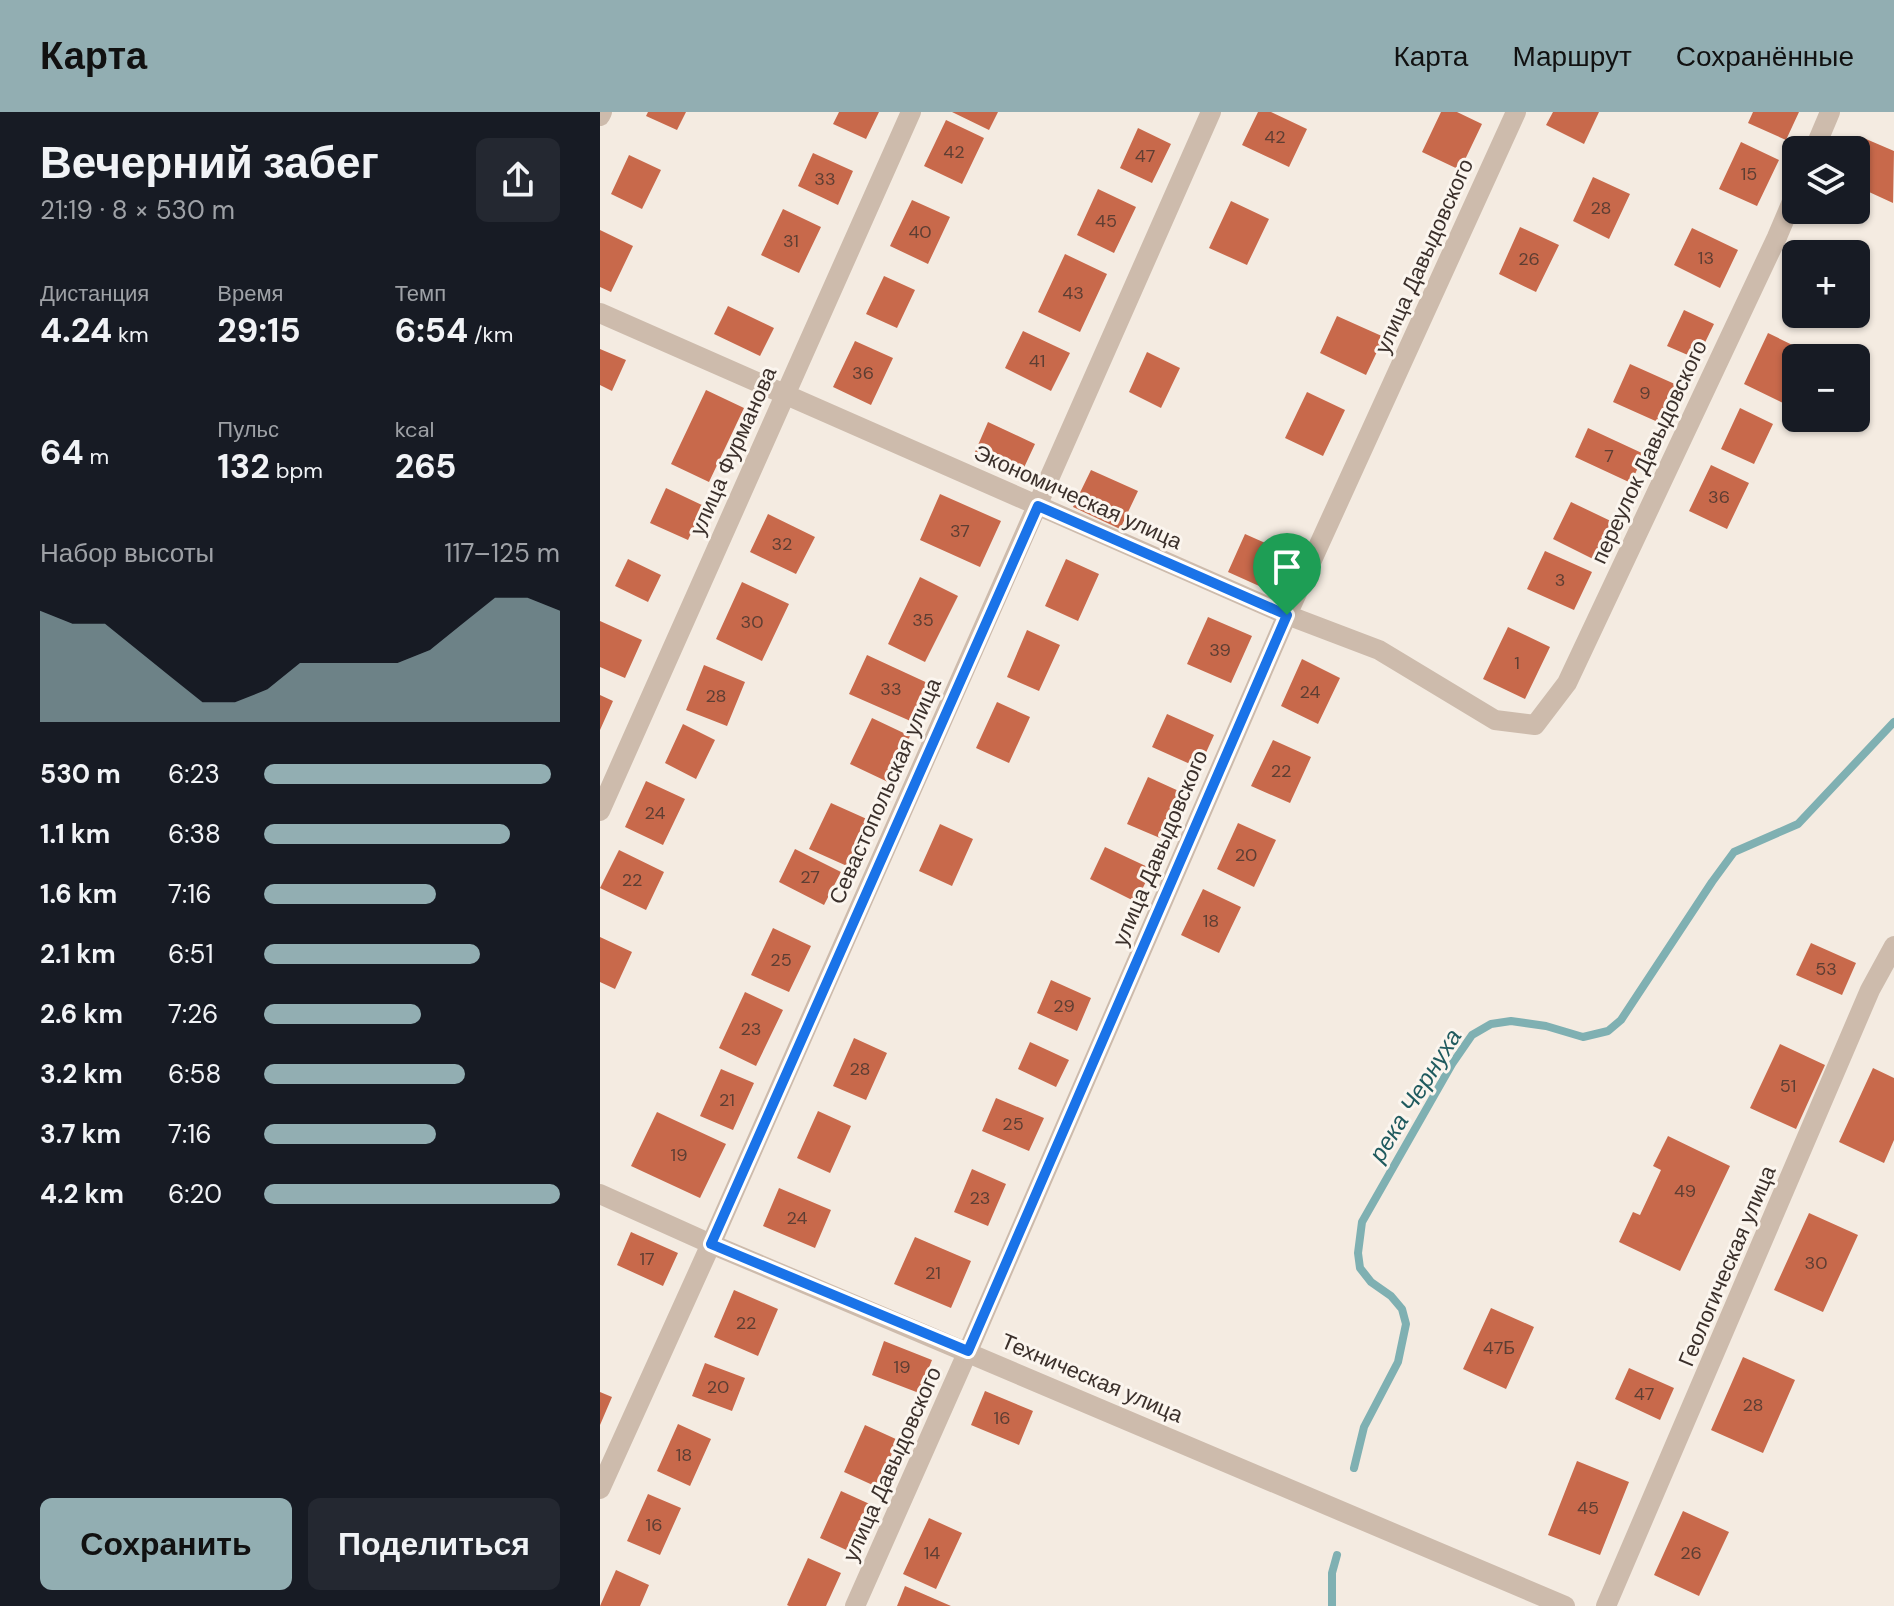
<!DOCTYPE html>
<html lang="ru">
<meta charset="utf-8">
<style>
body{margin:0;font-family:"DM Sans",sans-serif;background:#242831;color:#f1f3f6;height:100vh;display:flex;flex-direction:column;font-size:30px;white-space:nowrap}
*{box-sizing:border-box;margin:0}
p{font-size:26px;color:#9ea1a6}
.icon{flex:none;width:44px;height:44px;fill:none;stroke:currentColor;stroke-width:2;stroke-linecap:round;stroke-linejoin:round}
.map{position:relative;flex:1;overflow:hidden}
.panel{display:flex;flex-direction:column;background:#171b24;width:600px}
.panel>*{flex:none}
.controls{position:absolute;left:1182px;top:24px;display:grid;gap:16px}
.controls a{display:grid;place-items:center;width:88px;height:88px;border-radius:12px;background:#171b24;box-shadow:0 2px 6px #0004;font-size:40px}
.pin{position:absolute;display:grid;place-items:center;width:68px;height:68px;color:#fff;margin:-82px -34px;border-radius:50% 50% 50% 0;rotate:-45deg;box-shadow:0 0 8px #0007}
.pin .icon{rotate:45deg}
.round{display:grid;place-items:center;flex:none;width:84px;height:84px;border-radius:12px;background:#242831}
.summary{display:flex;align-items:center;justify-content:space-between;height:136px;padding:0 40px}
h1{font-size:44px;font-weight:700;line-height:60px}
.figures{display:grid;grid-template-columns:repeat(3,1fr);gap:12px;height:136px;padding:8px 40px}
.figures div{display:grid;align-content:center}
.figures b{font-size:34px;font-weight:700}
.figures small{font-size:22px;font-weight:400}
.figures p{font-size:22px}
.chart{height:224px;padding:16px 40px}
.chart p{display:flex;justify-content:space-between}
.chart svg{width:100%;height:144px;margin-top:8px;fill:#92aeb2;opacity:.7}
.primary-button{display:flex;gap:16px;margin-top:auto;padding:16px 40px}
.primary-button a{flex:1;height:92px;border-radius:12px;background:#92aeb2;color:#111;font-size:32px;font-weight:700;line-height:92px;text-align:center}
.primary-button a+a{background:#242831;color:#f1f3f6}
ul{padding:0 40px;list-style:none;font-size:26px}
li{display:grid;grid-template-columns:128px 96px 1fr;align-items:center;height:60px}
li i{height:20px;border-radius:10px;background:#92aeb2}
header{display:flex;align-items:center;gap:48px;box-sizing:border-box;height:112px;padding:0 40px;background:#92aeb2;color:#111}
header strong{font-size:38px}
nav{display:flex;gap:44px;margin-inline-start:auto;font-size:28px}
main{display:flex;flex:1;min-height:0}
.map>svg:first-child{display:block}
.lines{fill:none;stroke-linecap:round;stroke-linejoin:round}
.stream{stroke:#7fb0b2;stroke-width:8}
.building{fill:#c8694b}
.minor{stroke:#cdbbac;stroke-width:20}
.tertiary{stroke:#cdbbac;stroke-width:20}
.route-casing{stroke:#fff;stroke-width:16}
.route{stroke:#1a73e8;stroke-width:10}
.labels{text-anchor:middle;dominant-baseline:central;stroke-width:6;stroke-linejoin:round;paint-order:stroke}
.number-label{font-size:18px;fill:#5e3e33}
.street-label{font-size:22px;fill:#3b302b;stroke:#fbf5ee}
.water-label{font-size:24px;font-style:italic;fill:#1f5a5e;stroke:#fbf5ee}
</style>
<header>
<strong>Карта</strong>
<nav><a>Карта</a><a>Маршрут</a><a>Сохранённые</a></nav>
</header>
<main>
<section class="panel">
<div class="summary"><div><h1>Вечерний забег</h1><p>21:19 · 8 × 530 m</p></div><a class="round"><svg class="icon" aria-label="share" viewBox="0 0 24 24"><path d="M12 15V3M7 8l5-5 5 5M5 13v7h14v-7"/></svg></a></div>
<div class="figures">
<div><p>Дистанция</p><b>4.24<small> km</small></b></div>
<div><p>Время</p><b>29:15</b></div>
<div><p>Темп</p><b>6:54<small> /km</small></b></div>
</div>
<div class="figures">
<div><b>64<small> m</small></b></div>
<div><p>Пульс</p><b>132<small> bpm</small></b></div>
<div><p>kcal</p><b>265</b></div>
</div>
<div class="chart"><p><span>Набор высоты</span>117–125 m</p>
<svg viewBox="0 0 160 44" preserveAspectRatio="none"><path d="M0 44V10L10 14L20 14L30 22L40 30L50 38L60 38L70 34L80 26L90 26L100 26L110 26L120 22L130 14L140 6L150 6L160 10V44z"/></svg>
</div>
<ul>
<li><b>530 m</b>6:23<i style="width:97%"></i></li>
<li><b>1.1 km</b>6:38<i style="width:83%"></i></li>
<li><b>1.6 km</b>7:16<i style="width:58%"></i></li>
<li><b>2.1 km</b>6:51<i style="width:73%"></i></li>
<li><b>2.6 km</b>7:26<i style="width:53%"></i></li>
<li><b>3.2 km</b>6:58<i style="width:68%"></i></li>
<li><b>3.7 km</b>7:16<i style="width:58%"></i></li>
<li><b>4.2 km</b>6:20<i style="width:100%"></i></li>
</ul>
<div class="primary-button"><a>Сохранить</a><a>Поделиться</a></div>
</section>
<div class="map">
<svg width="1294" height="1494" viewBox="0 0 1294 1494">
<rect width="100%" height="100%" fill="#f4ebe1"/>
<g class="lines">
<path class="stream" d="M754 1356 764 1315 798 1250 806 1212 802 1197 791 1184 771 1170 760 1156 758 1141 762 1110 852 952 872 923 891 912 911 909 946 914 983 925 1008 919 1021 908 1112 770 1134 740 1198 712 1294 610
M732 1494V1461L737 1443"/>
</g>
<path class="building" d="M48 0H86L77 18 46 4Z
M239 0H279L266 27 233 12Z
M352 0H398L389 18Z
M658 0H671L707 17 689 55 642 33Z
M841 0H857L882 12 860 58 822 40Z
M953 0H999L984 32 946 13Z
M1153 0H1199L1186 28 1148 11Z
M346 8 384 26 362 72 324 54Z
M538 16 571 32 552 71 520 56Z
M1259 24 1294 39 1293 91 1256 74V38H1253Z
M1141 30 1179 48 1157 94 1119 77Z
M213 41 253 59 238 93 198 74Z
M29 43 61 58 42 97 11 82Z
M993 65 1030 82 1009 127 973 109Z
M498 77 536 95 514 141 477 123Z
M312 88 350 105 328 152 290 134Z
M631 89 669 107 647 153 609 136Z
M183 97 221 115 199 161 161 143Z
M920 115 959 133 936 180 899 162Z
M1092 116 1138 138 1120 176 1074 153Z
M0 118 33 134 11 180 0 175Z
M465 142 507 162 480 220 438 200Z
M284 164 315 178 297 216 266 202Z
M128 194 174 216 160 244 114 222Z
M1084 198 1114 212 1097 247 1067 234Z
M737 204 784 225 766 263 720 241Z
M423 219 470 241 451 279 405 256Z
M1168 221 1209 241 1207 246H1196V269L1185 292 1144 272Z
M255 229 293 246 271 293 233 275Z
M0 237 26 248 12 279 0 273Z
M547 240 580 256 561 296 529 280Z
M1030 252 1077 273 1060 311 1013 290Z
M106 278 144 296 109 370 71 352Z
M707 280 745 298 723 344 685 326Z
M1140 296 1173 312 1154 352 1121 337Z
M388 310 435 332 421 362 375 340Z
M988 316 1044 342 1031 371 975 345Z
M1111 353 1149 371 1127 417 1089 399Z
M491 358 538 379 520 417 473 395Z
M66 376 104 394 88 428 50 411Z
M340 382 401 409 380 455 320 428Z
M971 390 1017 412 999 450 953 427Z
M168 402 215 425 196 462 150 440Z
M645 422 692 443 675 481 628 460Z
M945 439 992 460 974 498 927 477Z
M28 447 61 463 48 490 15 474Z
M466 447 499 462 478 509 445 494Z
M320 465 358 484 325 550 288 532Z
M142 470 189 492 162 549 116 527Z
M608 505 652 524 631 571 587 552Z
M0 509 42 528 25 566 0 555Z
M908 515 950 535 925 587 883 567Z
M427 518 460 533 439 579 407 565Z
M267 543 332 573 315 611 249 582Z
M702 547 740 566 718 612 681 594Z
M104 553 145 570 127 614 86 598Z
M0 583 13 589 0 618Z
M397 590 430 605 409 651 376 636Z
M567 602 614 623 599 656 552 635Z
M272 606 310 624 288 670 250 652Z
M83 612 115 628 96 667 65 651Z
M673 628 711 645 690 691 651 674Z
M548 665 581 680 560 726 527 712Z
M46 669 85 687 63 733 25 715Z
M231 691 269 708 247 754 209 737Z
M638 711 676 728 654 775 617 757Z
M340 712 373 727 352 774 319 759Z
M505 735 552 757 536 790 490 767Z
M195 737 241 760 224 793 179 770Z
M19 738 64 760 46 798 0 776Z
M603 777 641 795 619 841 581 823Z
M173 816 211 834 189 880 151 863Z
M0 825 32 840 15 877 0 870Z
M1211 831 1256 851 1242 883 1196 863Z
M451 868 491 886 477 919 437 901Z
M145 880 183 898 156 954 119 936Z
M254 926 287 941 266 988 233 974Z
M430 930 469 948 456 975 418 957Z
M1180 932 1225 953 1196 1017 1150 996Z
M1273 956 1294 966V1028L1284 1051 1239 1030Z
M121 957 154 971 133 1018 100 1004Z
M396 986 444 1006 429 1039 382 1019Z
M218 999 251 1014 230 1061 197 1046Z
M57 1000 126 1032 100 1086 31 1054Z
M1068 1024 1130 1054 1080 1159 1019 1130 1033 1100 1040 1103 1061 1058 1053 1054Z
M372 1057 406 1072 388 1114 354 1100Z
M179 1076 231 1098 215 1136 163 1114Z
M1209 1101 1258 1123 1223 1200 1174 1178Z
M31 1120 78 1141 63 1174 17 1153Z
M315 1125 371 1149 351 1196 294 1172Z
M134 1178 178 1197 158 1244 114 1225Z
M891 1196 934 1215 906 1277 863 1257Z
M284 1229 332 1248 319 1281 272 1263Z
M1143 1245 1195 1268 1163 1341 1111 1318Z
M105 1251 145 1266 132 1299 92 1284Z
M1029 1256 1074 1276 1060 1308 1015 1287Z
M385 1279 433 1299 419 1333 371 1313Z
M0 1280 12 1285 0 1313Z
M78 1312 111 1327 90 1374 57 1359Z
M265 1313 298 1328 277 1375 244 1360Z
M977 1349 1029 1370 1000 1443 948 1423Z
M241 1379 274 1394 253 1441 220 1426Z
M48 1382 81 1396 60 1443 27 1429Z
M1083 1399 1129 1420 1099 1484 1054 1463Z
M329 1406 362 1421 336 1477 303 1462Z
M208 1446 241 1461 226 1494H189L187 1493Z
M16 1458 49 1473 40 1494H0Z
M305 1474 351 1494H297Z"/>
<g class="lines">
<path class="minor" d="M0 4 2 0
M1214 38 1230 0
M0 201 687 503 779 538 895 608 935 613 967 571 1177 125 1196 80
M0 699 311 0
M0 1377 111 1132 611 0
M255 1494 368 1239 687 503 916 0
M1006 1494 1270 878 1294 834"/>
<path class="tertiary" d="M0 1082 111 1132 965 1494"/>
</g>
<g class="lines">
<g class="route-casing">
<path id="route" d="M438 394 687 503 368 1239 111 1132Z"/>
</g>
<use href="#route" class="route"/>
</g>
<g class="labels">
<g class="number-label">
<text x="675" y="25">42</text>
<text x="354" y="40">42</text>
<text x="545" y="44">47</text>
<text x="1149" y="62">15</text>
<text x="225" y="67">33</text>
<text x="1001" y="96">28</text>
<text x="506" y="109">45</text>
<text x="320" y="120">40</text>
<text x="191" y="129">31</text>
<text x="1106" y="146">13</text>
<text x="929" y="147">26</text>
<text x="473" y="181">43</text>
<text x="437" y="249">41</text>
<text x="263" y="261">36</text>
<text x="1045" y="281">9</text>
<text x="1009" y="344">7</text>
<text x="1119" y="385">36</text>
<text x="360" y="419">37</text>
<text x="182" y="432">32</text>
<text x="960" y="468">3</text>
<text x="323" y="508">35</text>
<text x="152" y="510">30</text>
<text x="620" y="538">39</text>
<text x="917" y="551">1</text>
<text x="291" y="577">33</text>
<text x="710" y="580">24</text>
<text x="116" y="584">28</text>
<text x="681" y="659">22</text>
<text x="55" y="701">24</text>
<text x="646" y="743">20</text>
<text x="210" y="765">27</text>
<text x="32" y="768">22</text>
<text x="611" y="809">18</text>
<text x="181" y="848">25</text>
<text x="1226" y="857">53</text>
<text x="464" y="894">29</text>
<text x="151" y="917">23</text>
<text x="260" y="957">28</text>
<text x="1188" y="974">51</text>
<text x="127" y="988">21</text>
<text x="413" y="1012">25</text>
<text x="79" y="1043">19</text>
<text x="1085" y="1079">49</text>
<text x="380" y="1086">23</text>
<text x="197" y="1106">24</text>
<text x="47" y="1147">17</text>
<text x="1216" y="1151">30</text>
<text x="333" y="1161">21</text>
<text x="146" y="1211">22</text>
<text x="899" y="1236">47Б</text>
<text x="302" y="1255">19</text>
<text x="118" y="1275">20</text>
<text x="1044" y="1282">47</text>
<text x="1153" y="1293">28</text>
<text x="402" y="1306">16</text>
<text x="84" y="1343">18</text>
<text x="988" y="1396">45</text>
<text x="54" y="1413">16</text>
<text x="332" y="1441">14</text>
<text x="1091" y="1441">26</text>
</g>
<g class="street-label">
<text transform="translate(824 144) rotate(-66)">улица Давыдовского</text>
<text transform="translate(133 339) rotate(-66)">улица Фурманова</text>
<text transform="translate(1049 340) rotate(-65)">переулок Давыдовского</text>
<text transform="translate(478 385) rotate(24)">Экономическая улица</text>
<text transform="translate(285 679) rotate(-66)">Севастопольская улица</text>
<text transform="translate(560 736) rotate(-67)">улица Давыдовского</text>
<text transform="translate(1127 1154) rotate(-67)">Геологическая улица</text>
<text transform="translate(492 1266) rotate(23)">Техническая улица</text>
<text transform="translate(292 1352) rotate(-66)">улица Давыдовского</text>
</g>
<g class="water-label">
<text transform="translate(815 983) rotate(-58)">река Чернуха</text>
</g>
</g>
</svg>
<div class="controls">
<a><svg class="icon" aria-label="layers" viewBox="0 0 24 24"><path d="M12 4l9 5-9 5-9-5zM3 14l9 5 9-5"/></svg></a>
<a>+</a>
<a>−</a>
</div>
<div class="pin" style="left:687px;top:503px;background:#1e9e55"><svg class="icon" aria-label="arrive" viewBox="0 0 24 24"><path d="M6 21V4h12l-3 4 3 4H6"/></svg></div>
</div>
</main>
